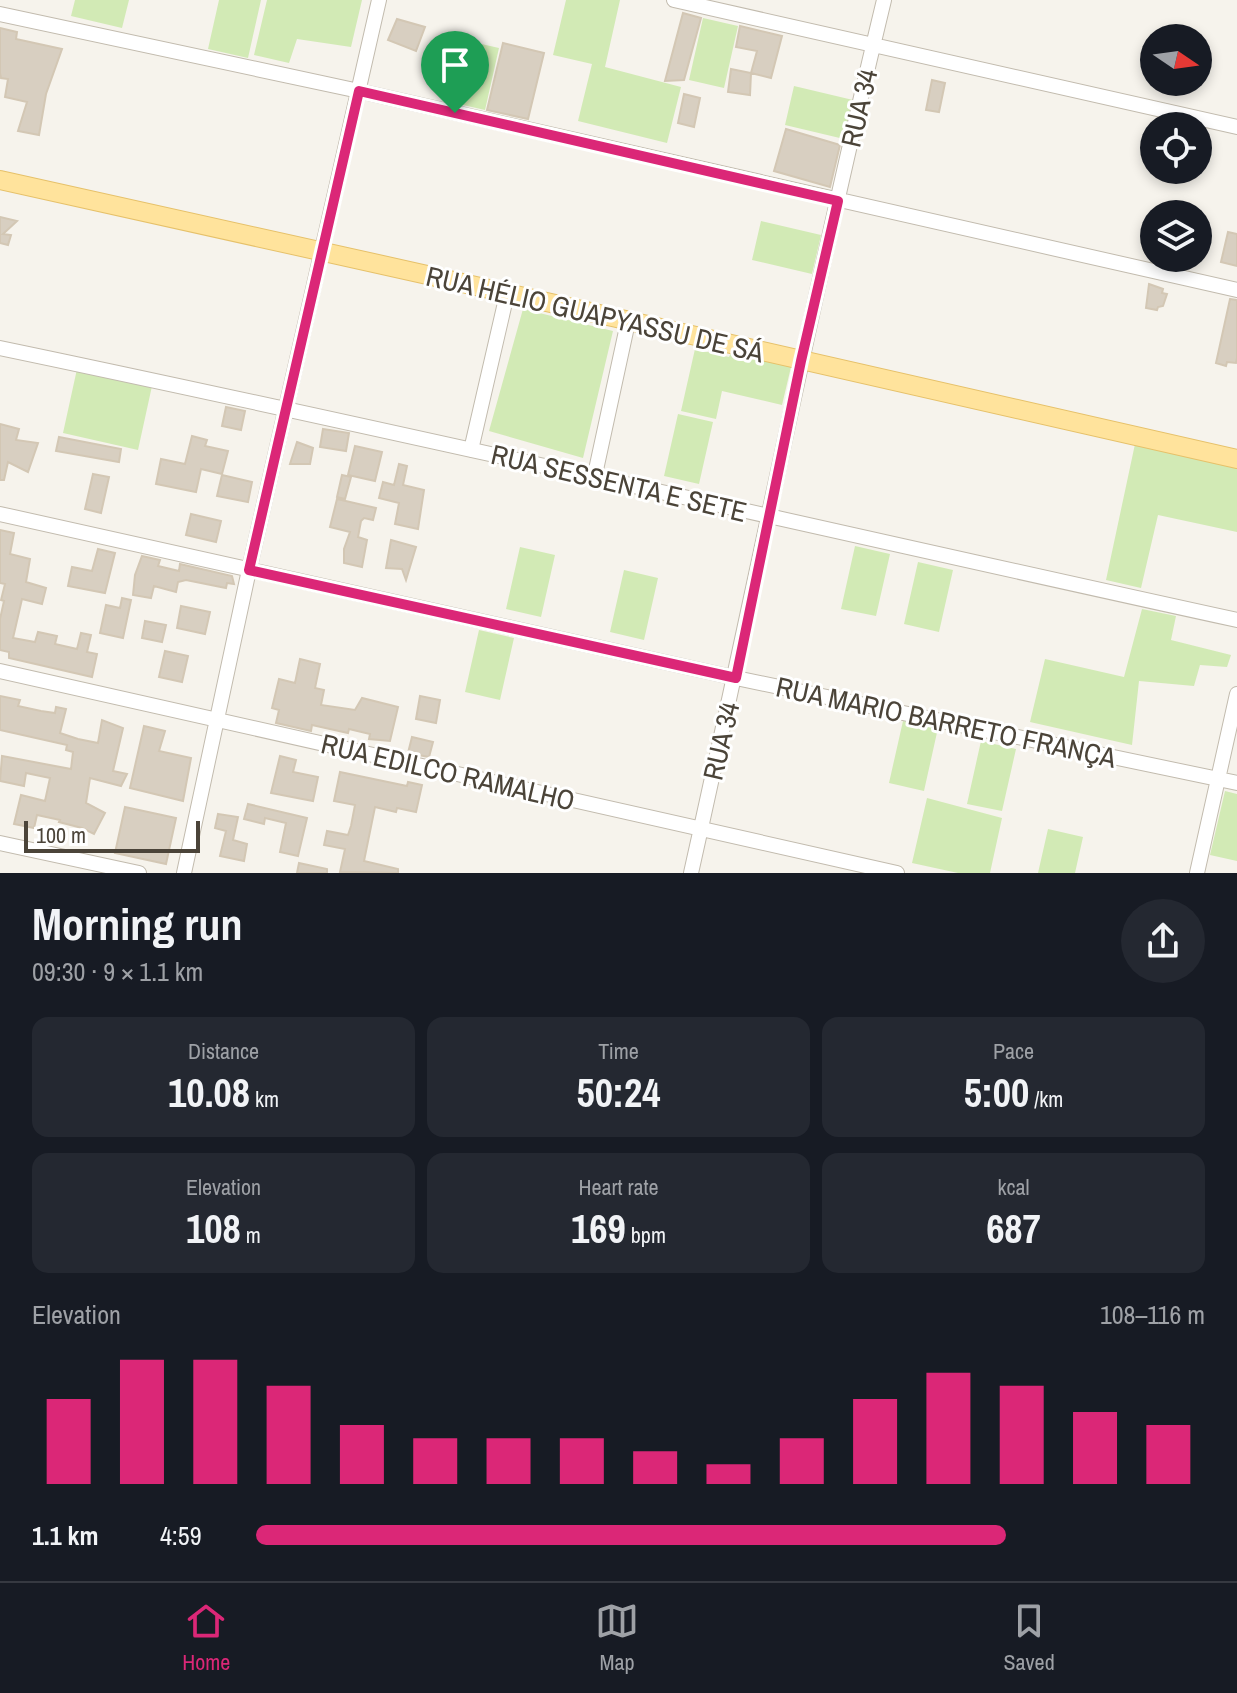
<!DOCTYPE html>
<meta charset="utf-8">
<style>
body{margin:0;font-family:"Archivo Narrow",sans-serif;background:#242831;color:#f1f3f6;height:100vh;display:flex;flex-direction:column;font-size:30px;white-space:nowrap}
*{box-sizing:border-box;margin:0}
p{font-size:26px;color:#9ea1a6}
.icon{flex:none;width:44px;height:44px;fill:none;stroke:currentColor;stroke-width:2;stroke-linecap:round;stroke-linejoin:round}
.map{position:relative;height:873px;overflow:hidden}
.panel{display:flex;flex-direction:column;background:#171b24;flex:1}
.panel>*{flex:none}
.needle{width:52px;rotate:103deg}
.tools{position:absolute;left:1140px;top:24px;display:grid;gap:16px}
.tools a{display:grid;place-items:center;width:72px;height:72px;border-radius:50%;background:#171b24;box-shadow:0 4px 12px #0003;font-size:40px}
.scale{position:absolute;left:24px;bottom:20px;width:176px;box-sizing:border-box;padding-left:8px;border:4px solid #4b4439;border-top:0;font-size:22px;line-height:28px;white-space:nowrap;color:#4b4439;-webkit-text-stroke:6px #fff;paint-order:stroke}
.pin{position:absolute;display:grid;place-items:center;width:68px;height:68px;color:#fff;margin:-82px -34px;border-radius:50% 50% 50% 0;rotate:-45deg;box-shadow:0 0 8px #0007}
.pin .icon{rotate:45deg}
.round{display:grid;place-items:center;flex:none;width:84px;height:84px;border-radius:42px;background:#242831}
.head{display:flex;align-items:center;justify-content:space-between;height:136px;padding:0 32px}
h1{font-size:44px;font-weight:700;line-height:60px}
.figures{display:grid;grid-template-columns:repeat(3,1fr);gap:12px;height:136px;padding:8px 32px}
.figures div{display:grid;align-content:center;border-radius:16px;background:#242831;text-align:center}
.figures b{font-size:40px;font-weight:700}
.figures small{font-size:22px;font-weight:400}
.figures p{font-size:22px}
.chart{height:224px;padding:16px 32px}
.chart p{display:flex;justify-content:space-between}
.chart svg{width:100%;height:144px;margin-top:8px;stroke:#db2777;stroke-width:6}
ul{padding:0 32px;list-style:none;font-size:26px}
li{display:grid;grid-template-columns:128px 96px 1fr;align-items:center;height:60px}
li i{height:20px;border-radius:10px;background:#db2777}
.dock{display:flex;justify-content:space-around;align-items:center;height:112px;border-top:2px solid #363941;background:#171b24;font-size:22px;color:#9ea1a6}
.dock a{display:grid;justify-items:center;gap:4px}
.dock .active{color:#db2777}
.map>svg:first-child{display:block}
.grass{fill:#d2eab5}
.building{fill:#d8cfc1;stroke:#d3c7b4;stroke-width:2}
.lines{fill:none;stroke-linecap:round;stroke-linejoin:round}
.minor-casing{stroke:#c2bbae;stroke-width:16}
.major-casing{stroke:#e6c16a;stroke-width:20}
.minor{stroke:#fff;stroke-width:14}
.major{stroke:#ffe39c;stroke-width:18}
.route-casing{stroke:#fff;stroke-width:16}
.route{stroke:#db2777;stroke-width:10}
.labels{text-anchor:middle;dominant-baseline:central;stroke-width:6;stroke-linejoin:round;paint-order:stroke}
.street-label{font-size:28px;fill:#4b4439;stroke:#fff}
</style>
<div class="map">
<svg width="1237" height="873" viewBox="0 0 1237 873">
<rect width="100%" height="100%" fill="#f6f3ec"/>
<path class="grass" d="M75 0H129L122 28 71 16Z
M219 0H261L248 58 208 49Z
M267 0H362L351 47 297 39 289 63 254 55Z
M566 0H620L605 67 681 87 667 143 578 121 592 64 553 55Z
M703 18 738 26 724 88 689 80Z
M464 40 499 48 485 110 450 102Z
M794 86 853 100 844 139 785 125Z
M761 221 821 235 812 274 752 260Z
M523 309 613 331 583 458 489 431Z
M695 349 729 357 731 353 791 367 782 405 722 391 716 419 681 411Z
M77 369 152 386 138 450 63 433Z
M678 414 713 422 699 484 664 476Z
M1135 444 1237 466V532L1158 515 1141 588 1106 580Z
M855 546 890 554 876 616 841 609Z
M520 547 555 555 541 617 506 609Z
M918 562 953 570 939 632 904 624Z
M624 570 658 578 644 640 610 632Z
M1142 609 1176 616 1171 640 1231 655 1227 667 1200 665 1194 686 1139 681 1132 745 1030 722 1045 659 1124 677Z
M479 630 514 638 500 700 465 692Z
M903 721 938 728 924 791 889 783Z
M981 741 1016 749 1002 811 967 804Z
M1225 791 1237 794V861L1210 855Z
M927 798 1002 818 990 873H958L912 863Z
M1048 829 1083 837 1075 873H1038Z"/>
<path class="building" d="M683 13 701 18 684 80 665 81Z
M397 19 425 27 416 51 388 40Z
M740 26 782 36 771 78 751 73 757 51 736 47Z
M0 28 17 32 16 39 62 49 46 94 39 135 18 131 27 102 5 97 8 79 1 78 0 73Z
M503 43 544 53 528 119 487 110Z
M731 69 751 73 750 95 728 92Z
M932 80 945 83 939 112 926 110Z
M684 94 700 98 694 127 678 123Z
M786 129 840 145 830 187 774 171Z
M0 217 17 221 3 234 11 235 8 245 0 243Z
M1228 232 1237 234V266L1221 262Z
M1149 284 1163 289 1162 293 1167 294 1163 306 1158 307 1157 310 1146 308Z
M1230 299 1237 300V358L1236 363 1227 362 1226 366 1216 363Z
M226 407 245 411 241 430 222 426Z
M0 424 19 429 16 440 38 443 28 472 8 462 4 480H0Z
M323 429 349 433 346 451 320 447Z
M192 436 207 440 205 446 228 451 222 474 201 469 196 492 156 484 161 459 185 464Z
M59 437 121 449 119 462 56 451Z
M297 442 313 448 310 464H290Z
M355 446 382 452 375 481 348 475Z
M399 464 407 466 403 485 424 490 418 529 395 524 399 503 379 498 383 482 394 485Z
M93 474 109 477 101 513 85 509Z
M222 475 252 482 248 502 217 496Z
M342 475 351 477 345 499 337 497Z
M337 499 376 508 373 520 364 518 361 521 358 537 367 540 362 567 344 563V549L350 532 330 527Z
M191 514 221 521 216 542 186 535Z
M0 530 14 533 10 554 30 559 26 582 46 588 42 604 22 599 13 638 35 642 38 632 57 636 55 644 77 649 81 633 91 635 87 652 97 654 92 677 9 658V652L0 650V619L4 601 1 600 5 584 0 583Z
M391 540 416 547 406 580 402 569 386 568Z
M98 549 115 553 105 593 68 586 72 567 92 571Z
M142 556 160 560 158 566 179 571 180 564 232 576 234 584 227 583 226 588 186 580 178 582 176 592 154 586 151 598 133 595 135 575Z
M122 598 131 600 123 638 100 633 106 605 120 608Z
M181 606 210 612 205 634 177 628Z
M145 621 166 625 162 642 142 638Z
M165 651 188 656 182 682 159 677Z
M300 659 320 664 315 688 324 690 321 705 355 710 362 698 398 707 390 741 369 739 370 734 349 729 348 733 312 725 311 731 276 723 279 710 272 708 279 679 295 683Z
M0 696 20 700 18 706 41 711 55 713 56 707 66 709 60 733 78 739 98 743 102 720 123 728 113 771 127 774 121 786 90 778 86 803 105 813 94 834 82 828 59 822 60 820 37 815 34 828 14 824 21 795 45 801 50 778 26 773 24 786 0 781 2 756 71 769 73 752 66 750 67 745 0 730Z
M420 696 440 700 436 723 416 719Z
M144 726 165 731 159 751 191 758 183 801 130 788Z
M412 737 433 742 429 757 408 753Z
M280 756 296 760 293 772 318 777 313 801 271 793Z
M340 772 407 786 408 782 422 785 416 812 397 808 396 812 375 807 364 861 398 869V873L340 872 345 849 324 845 327 831 348 835 351 826 355 805 334 801Z
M248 804 307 818 298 856 280 852 286 823 265 818 264 824 244 819Z
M125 807 176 818 166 864 115 853Z
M218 814 238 817 233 840 247 844 244 861 220 856 226 831 215 828Z
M299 863 327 869V873H297Z"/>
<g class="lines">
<g class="minor-casing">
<path id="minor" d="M674 0 1237 127
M0 14 359 91 1237 290
M0 348C413 434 825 530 1237 620
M471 450 507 294
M594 479 628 322
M0 514 736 678 1237 783
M0 671 897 873
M0 843 139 873
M184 873 249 570 379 0
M691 873C756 582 814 290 884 0
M1197 873 1237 694"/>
</g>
<g class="major-casing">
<path id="major" d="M0 180C413 270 825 366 1237 459"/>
</g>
<use href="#minor" class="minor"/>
<use href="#major" class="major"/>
</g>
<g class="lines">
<g class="route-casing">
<path id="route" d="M359 91 838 201 801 361 736 678 249 570Z"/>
</g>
<use href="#route" class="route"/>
</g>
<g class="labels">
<g class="street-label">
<text transform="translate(859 108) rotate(-77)">RUA 34</text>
<text transform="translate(595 314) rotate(13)">RUA HÉLIO GUAPYASSU DE SÁ</text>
<text transform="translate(619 483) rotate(13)">RUA SESSENTA E SETE</text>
<text transform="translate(946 722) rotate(12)">RUA MARIO BARRETO FRANÇA</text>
<text transform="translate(721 741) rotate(-77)">RUA 34</text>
<text transform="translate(448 772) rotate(13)">RUA EDILCO RAMALHO</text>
</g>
</g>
</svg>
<div class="tools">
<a><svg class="needle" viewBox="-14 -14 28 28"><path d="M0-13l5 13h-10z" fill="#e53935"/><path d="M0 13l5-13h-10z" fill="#9ea1a6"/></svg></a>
<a><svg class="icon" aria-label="locate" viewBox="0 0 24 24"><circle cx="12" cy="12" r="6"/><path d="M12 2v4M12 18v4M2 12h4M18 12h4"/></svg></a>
<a><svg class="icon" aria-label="layers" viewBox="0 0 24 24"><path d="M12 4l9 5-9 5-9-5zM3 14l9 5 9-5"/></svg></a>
</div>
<div class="scale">100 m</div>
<div class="pin" style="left:455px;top:113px;background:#1e9e55"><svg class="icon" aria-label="arrive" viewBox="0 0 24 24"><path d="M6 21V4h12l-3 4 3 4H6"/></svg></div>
</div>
<section class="panel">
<div class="head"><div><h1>Morning run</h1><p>09:30 · 9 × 1.1 km</p></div><a class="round"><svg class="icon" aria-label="share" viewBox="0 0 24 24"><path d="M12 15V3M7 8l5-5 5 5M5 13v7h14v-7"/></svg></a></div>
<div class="figures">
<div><p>Distance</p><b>10.08<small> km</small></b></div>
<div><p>Time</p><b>50:24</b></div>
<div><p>Pace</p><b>5:00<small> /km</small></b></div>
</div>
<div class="figures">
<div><p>Elevation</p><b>108<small> m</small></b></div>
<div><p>Heart rate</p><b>169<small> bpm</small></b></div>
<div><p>kcal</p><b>687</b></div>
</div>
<div class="chart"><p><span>Elevation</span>108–116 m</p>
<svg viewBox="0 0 160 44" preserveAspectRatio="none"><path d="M5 44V18M15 44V6M25 44V6M35 44V14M45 44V26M55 44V30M65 44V30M75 44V30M85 44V34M95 44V38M105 44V30M115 44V18M125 44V10M135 44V14M145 44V22M155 44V26"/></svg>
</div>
<ul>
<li><b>1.1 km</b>4:59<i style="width:79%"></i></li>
</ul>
</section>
<nav class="dock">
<a class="active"><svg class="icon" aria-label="home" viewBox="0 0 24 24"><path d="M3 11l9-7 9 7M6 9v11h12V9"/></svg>Home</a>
<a><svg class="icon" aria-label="map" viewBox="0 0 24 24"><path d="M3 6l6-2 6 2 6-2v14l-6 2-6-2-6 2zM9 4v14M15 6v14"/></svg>Map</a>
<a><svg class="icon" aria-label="saved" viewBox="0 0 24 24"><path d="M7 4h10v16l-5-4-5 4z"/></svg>Saved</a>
</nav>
